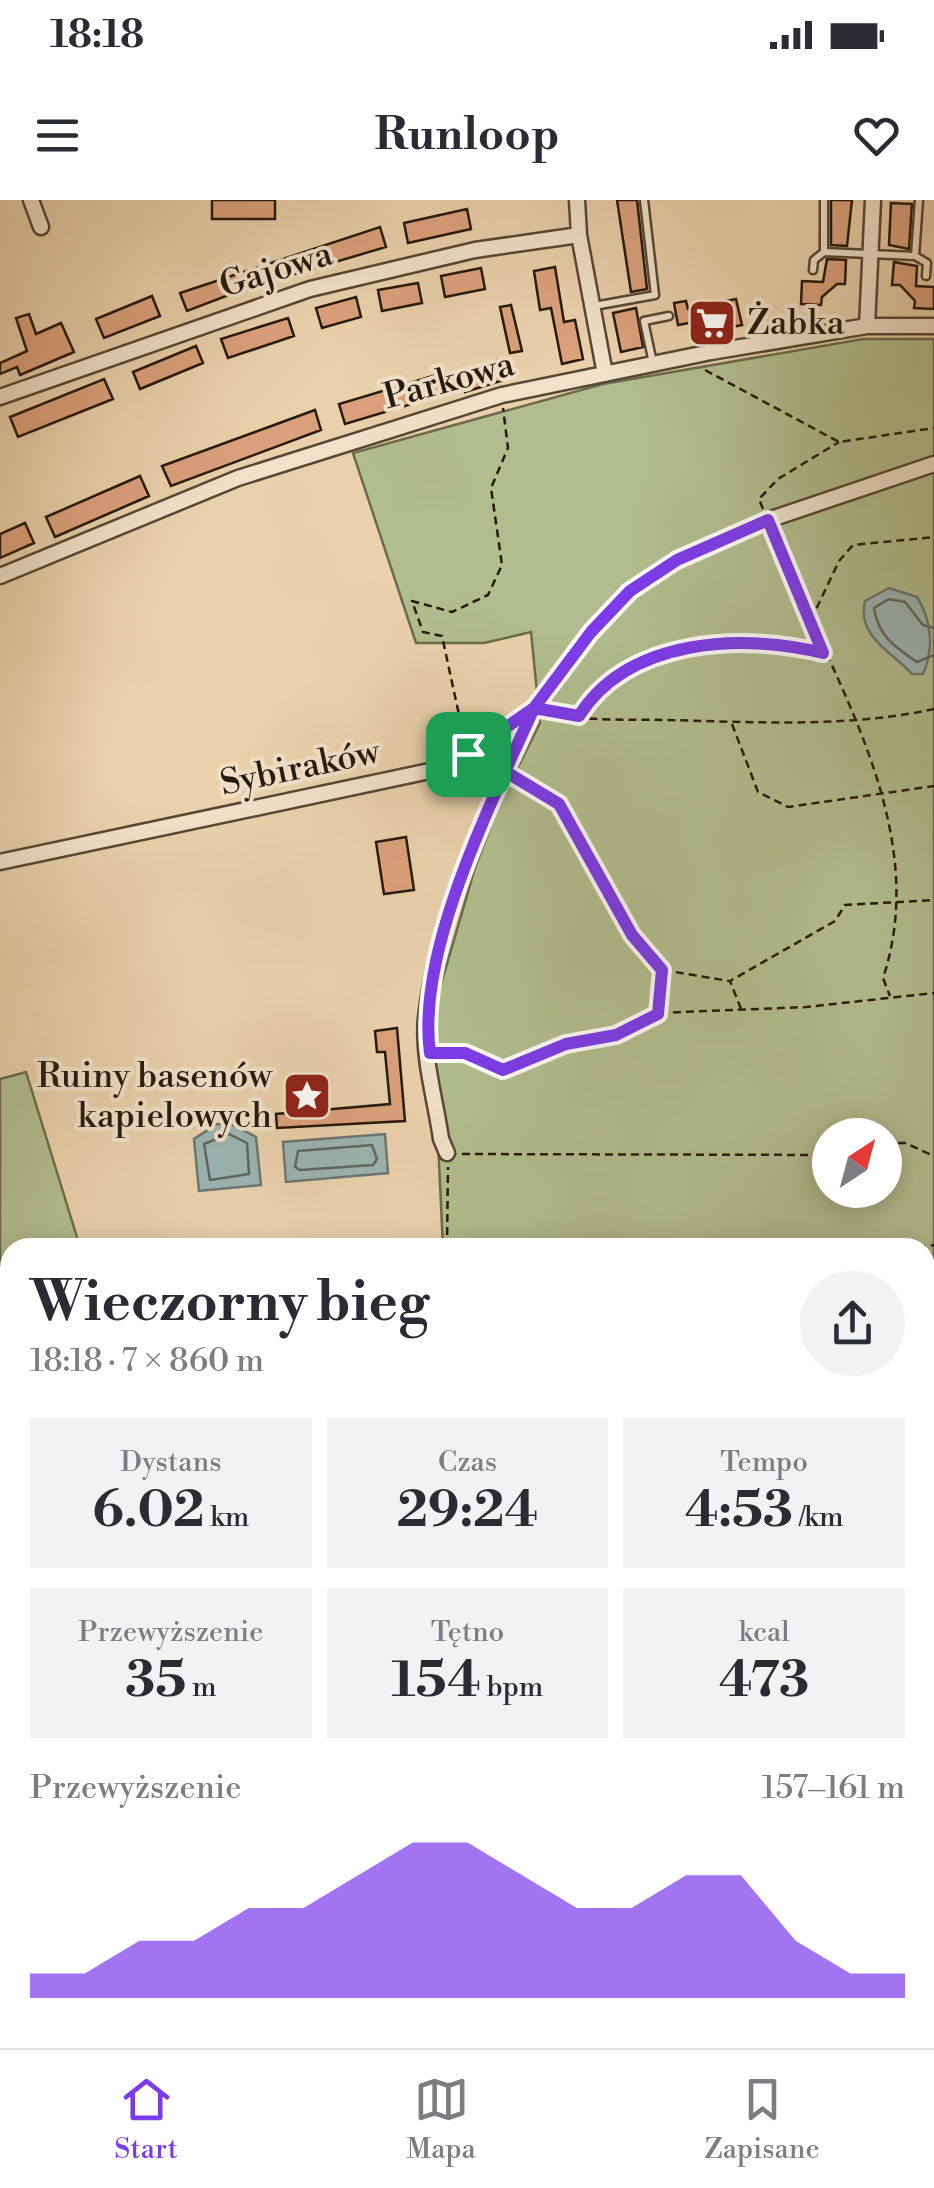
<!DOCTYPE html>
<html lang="pl">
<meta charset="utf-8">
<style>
body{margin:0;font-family:"Libre Bodoni",serif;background:#f2f2f3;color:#2b2b33;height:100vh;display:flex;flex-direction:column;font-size:38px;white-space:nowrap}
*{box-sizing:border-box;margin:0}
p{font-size:32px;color:#7c7c81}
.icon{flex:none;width:55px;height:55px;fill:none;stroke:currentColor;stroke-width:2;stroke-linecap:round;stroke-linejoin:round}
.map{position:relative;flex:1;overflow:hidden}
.panel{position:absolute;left:0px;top:1038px;width:935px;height:812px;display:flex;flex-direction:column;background:#fff;border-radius:30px 30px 0 0;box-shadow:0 5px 25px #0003}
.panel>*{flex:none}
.needle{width:65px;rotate:36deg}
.tools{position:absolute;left:812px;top:918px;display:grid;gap:20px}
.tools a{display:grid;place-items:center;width:90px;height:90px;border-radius:50%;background:#fff;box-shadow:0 5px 25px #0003;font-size:50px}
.pin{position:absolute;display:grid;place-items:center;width:85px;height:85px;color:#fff;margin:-42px;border-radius:20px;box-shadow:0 5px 15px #0006}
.round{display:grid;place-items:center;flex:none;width:105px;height:105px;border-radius:52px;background:#f2f2f3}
.overview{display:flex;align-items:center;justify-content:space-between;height:170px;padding:0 30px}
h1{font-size:55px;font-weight:700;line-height:75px}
.metrics{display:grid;grid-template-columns:repeat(3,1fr);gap:15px;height:170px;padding:10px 30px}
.metrics div{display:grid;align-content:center;border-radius:0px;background:#f2f2f3;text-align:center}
.metrics b{font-size:50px;font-weight:700}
.metrics small{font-size:28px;font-weight:400}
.metrics p{font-size:28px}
.chart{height:280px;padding:20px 30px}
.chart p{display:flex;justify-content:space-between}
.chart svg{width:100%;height:180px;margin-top:10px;fill:#7c3aed;opacity:.7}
.status{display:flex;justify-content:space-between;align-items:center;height:70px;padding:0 50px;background:#fff;direction:ltr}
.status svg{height:28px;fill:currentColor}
header{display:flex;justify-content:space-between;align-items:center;height:130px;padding:0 30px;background:#fff;font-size:45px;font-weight:700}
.menu{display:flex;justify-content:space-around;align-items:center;height:140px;border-top:2px solid #e1e1e2;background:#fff;font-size:28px;color:#7c7c81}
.menu a{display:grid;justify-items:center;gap:5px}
.menu .current{color:#7c3aed}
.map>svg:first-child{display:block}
.green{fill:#b1bd8e;stroke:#6c6b4e;stroke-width:2.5;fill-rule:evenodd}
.water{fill:#9bb5b3;stroke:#6c7771;stroke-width:2.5}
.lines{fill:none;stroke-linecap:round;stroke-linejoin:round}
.shore{stroke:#606760;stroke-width:2.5}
.building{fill:#dba17c;stroke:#26190e;stroke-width:2.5}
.lane-casing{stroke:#574736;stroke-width:11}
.street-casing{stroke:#574736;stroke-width:19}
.path{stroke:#26190e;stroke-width:2.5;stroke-dasharray:8 5;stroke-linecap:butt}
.lane{stroke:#f1e1c9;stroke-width:6}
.street{stroke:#f1e1c9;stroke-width:14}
.route-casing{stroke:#fff;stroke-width:20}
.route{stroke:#7c3aed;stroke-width:12}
.labels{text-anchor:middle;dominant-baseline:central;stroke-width:8;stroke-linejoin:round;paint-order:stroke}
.street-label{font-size:35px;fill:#26190e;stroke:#f1e1c9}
.poi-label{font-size:35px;fill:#26190e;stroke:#f1e1c9;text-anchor:start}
</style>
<div class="status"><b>18:18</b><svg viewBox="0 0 49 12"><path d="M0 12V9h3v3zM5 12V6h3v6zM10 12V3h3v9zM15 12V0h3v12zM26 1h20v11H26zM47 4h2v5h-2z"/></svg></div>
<header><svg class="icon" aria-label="menu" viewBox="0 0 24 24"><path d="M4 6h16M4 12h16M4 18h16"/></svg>Runloop<svg class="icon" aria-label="heart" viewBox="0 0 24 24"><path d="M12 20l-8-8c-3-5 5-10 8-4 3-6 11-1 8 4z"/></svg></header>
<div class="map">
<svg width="934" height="1848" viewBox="0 0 934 1848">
<rect width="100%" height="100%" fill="#ead1ac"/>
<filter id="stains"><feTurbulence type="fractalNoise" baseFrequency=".002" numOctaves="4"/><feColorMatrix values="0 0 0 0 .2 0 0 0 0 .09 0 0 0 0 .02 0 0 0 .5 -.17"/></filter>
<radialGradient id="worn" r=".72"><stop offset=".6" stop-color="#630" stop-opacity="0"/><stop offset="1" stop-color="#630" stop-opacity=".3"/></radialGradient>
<path class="green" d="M863 139H934V1269L925 1263V1048L443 1047 432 815 475 668 499 605 540 523 531 432 484 443H416L353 253 603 184ZM830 935H885V990H830Z
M26 872 80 1047 10 1048V1522L0 1525V879Z
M925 1610 934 1611V1747H925Z"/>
<path class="water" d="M889 388 917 397C932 421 934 449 923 474H912C894 453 856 437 865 401Z
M217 924H231L256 937 261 985 199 991 194 939Z
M385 934 388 973 286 982 283 942Z"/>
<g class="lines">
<path class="shore" d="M934 428 923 425 905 402 889 399 874 408C878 436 895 447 917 462L934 455
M229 934 247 943 249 974 210 980 204 944Z
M372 945 377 959 373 965 300 970 295 967 298 951Z"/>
</g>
<path class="building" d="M212 0H275V19H212Z
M617 0H637L647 89 631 92Z
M831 0H852L847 46 831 45Z
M891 3 912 4 909 49 889 45Z
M467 9 471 29 408 43 404 23Z
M380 27 386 47 247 88 187 111 180 93Z
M827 59 846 60 845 84H837L822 97 821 105 801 104 802 81 823 82Z
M894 62 917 66 916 86 934 87V109L914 108 915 101 900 85H892Z
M555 67 564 122 575 120 583 159 562 164 551 108 540 110 534 71Z
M481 68 485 89 445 97 441 76Z
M418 83 422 103 382 111 378 90Z
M152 96 160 116 104 138 96 119Z
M356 97 361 117 322 128 316 108Z
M736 99 742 125 703 133 700 121 678 125 674 103 686 101 688 109Z
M511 105 522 151 510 153 500 107Z
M636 108 643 147 621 152 613 113Z
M29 114 36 134 61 123 74 152 20 175 17 167 0 174V163L27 151 16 118Z
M288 118 294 136 228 158 221 139Z
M196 146 203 163 140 189 133 172Z
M497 160 504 180 465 192 458 172Z
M436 175 442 195 345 224 339 204Z
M104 179 113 199 18 237 10 217Z
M315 210 321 230 171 286 162 266Z
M140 276 149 296 55 337 46 317Z
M25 323 34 343 0 358V334Z
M406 637 414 690 384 694 376 642Z
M397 828 405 921 277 928 276 914 390 904 385 852H377L375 831Z"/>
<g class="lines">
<g class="lane-casing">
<path id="lane" d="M824 52 915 56 919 0
M915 56 927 63 926 76
M813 70 814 60 824 52V0
M594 106 655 95 644 0
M653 163 644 121 669 116"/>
</g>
<g class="street-casing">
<path id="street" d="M31 0 41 27
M577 0 579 35 605 174
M867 126 873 0
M0 197 310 89 475 50 579 35
M0 376 238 278 502 195 711 152 867 126H934
M468 555 488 562 502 581
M0 662 444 568 535 508 591 432 630 391 677 360 768 320 934 264
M447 953 441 939C436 902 422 856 426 818 438 710 490 606 534 509
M925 1297 934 1295"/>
</g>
<path class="path" d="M705 170 839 242 934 228
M763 309 759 299 778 279 839 242
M774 335C827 472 934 625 883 778L890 796
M811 420 839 361 853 345 934 337
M551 512C586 522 629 519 666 520 755 522 847 528 934 509
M579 515C627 439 743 433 822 452
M732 524 758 592 788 607 934 586
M464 538 442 436 423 432 412 401 452 412 488 395 502 365 491 288 508 248 503 208
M516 577 559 605 632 735 662 770 658 813
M663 770 729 781
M741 809 730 781 835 721 845 705 934 700
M441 852 465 853 503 870 566 844 616 835 658 813 806 807 934 793
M885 943H905L934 956
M462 954 830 955
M447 1048 448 967
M918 1048 934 1045
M925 1266 934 1272"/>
<use href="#lane" class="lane"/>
<use href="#street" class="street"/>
</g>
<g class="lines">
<g class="route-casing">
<path id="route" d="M468 554 488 562 502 581 506 572 559 604 632 735 662 770 658 814 616 835 566 844 503 870 465 853H430C416 750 492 602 534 508L579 516C628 438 743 433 823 453L768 320 677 360 630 391 591 432 534 508 468 554"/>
</g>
<use href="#route" class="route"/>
</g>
<defs>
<g id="supermarket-square" transform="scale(2.5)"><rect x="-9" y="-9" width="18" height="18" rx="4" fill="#8f2418" stroke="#f1e1c9"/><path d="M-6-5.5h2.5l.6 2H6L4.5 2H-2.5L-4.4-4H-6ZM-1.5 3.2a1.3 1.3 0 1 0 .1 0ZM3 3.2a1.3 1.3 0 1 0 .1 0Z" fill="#fff"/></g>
<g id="sight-square" transform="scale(2.5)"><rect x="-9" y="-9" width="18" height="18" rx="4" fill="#8f2418" stroke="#f1e1c9"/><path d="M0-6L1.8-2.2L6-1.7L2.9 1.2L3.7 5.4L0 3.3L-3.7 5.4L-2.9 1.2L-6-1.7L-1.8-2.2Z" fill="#fff"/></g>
</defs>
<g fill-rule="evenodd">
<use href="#supermarket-square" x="712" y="123"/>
<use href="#sight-square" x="307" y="896"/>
</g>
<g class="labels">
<g class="street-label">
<text transform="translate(276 70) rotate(-17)">Gajowa</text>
<text transform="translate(449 181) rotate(-15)">Parkowa</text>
<text transform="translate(300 568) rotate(-12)">Sybiraków</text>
</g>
<g class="poi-label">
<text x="747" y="123">Żabka</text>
<text x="272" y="876" text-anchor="end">Ruiny basenów<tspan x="272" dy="40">kapielowych</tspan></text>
</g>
</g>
<rect width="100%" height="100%" filter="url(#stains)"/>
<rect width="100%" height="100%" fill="url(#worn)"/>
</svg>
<div class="tools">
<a><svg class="needle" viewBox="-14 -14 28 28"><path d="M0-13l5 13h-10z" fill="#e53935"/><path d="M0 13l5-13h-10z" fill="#7c7c81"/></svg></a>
</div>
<div class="pin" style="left:468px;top:554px;background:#1e9e55"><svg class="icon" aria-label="arrive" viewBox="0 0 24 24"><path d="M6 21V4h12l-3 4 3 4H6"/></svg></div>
<section class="panel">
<div class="overview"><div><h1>Wieczorny bieg</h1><p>18:18 · 7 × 860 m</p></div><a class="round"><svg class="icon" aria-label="share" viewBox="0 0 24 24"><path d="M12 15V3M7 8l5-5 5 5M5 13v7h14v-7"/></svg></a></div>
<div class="metrics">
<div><p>Dystans</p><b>6.02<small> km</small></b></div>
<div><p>Czas</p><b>29:24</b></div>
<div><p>Tempo</p><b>4:53<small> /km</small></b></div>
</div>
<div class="metrics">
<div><p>Przewyższenie</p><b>35<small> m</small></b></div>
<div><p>Tętno</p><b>154<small> bpm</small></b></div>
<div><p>kcal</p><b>473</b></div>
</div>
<div class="chart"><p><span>Przewyższenie</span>157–161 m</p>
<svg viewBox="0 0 160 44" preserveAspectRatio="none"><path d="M0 44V38L10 38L20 30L30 30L40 22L50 22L60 14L70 6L80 6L90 14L100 22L110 22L120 14L130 14L140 30L150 38L160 38V44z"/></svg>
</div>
</section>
</div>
<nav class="menu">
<a class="current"><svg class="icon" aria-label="home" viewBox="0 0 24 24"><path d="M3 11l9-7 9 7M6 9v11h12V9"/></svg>Start</a>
<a><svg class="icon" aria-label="map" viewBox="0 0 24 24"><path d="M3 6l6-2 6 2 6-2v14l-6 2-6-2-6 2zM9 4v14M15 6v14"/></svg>Mapa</a>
<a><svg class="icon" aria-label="saved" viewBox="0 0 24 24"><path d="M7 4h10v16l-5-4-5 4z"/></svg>Zapisane</a>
</nav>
